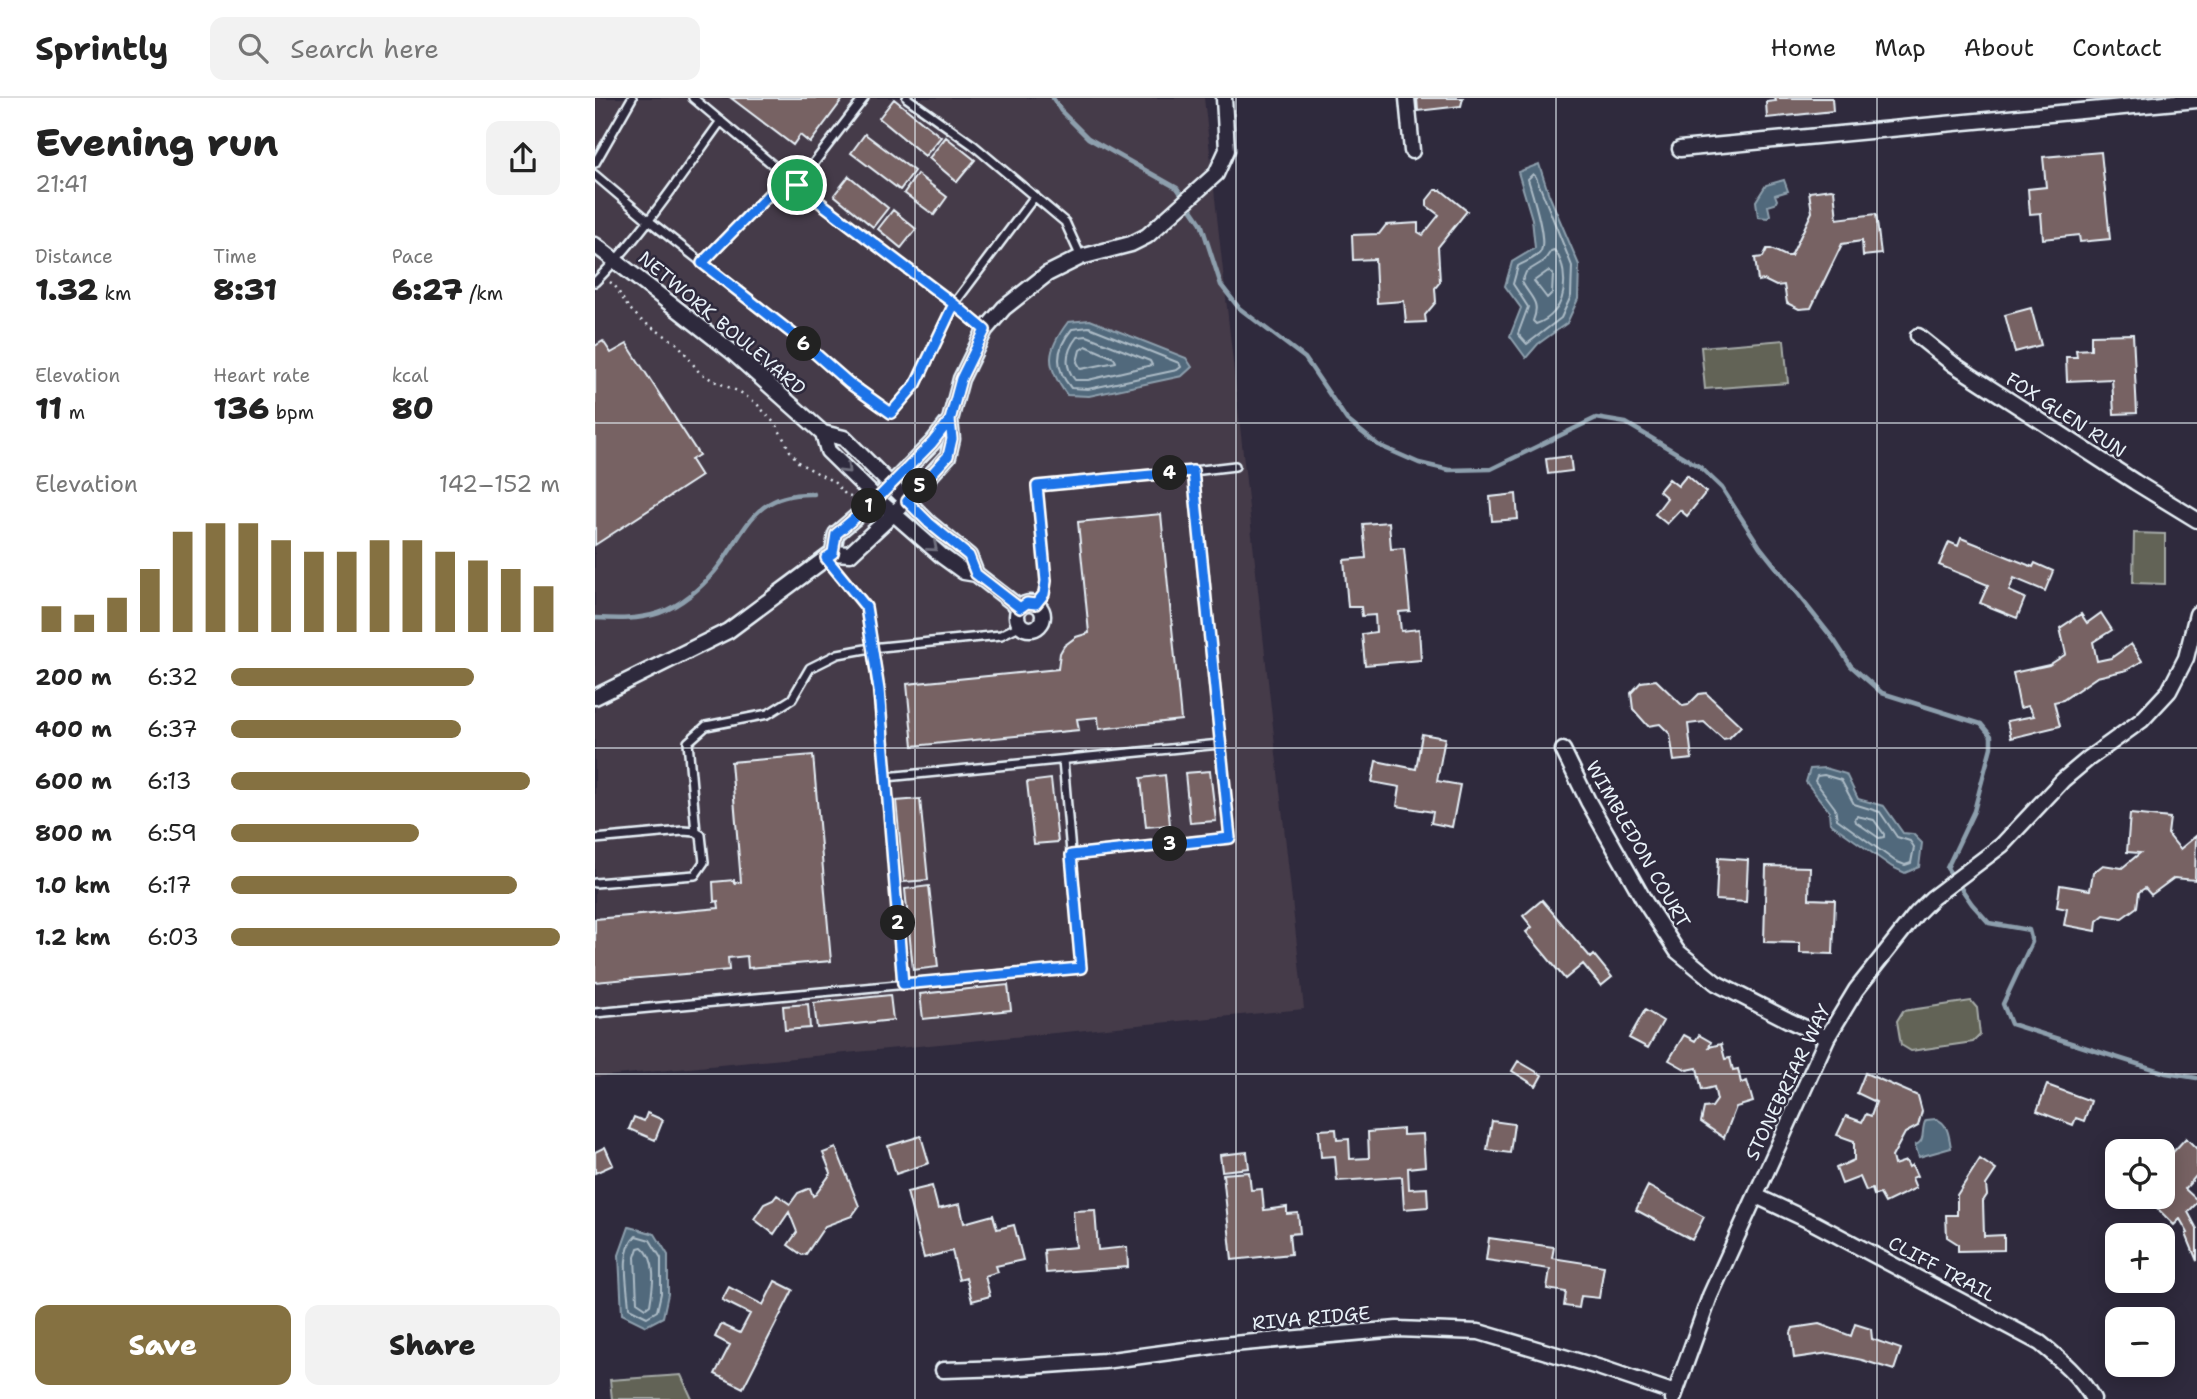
<!DOCTYPE html>
<meta charset="utf-8">
<style>
body{margin:0;font-family:"Shantell Sans",sans-serif;background:#f2f2f2;color:#222;height:100vh;display:flex;flex-direction:column;font-size:26px;white-space:nowrap}
*{box-sizing:border-box;margin:0}
p{font-size:23px;color:#767676}
.icon{flex:none;width:38px;height:38px;fill:none;stroke:currentColor;stroke-width:2;stroke-linecap:round;stroke-linejoin:round}
.map{position:relative;flex:1;overflow:hidden}
.sheet{display:flex;flex-direction:column;background:#fff;width:595px}
.sheet>*{flex:none}
.buttons{position:absolute;left:1510px;top:1041px;display:grid;gap:14px}
.buttons a{display:grid;place-items:center;width:70px;height:70px;border-radius:14px;background:#fff;box-shadow:0 4px 18px #0003;font-size:35px}
.pin{position:absolute;display:grid;place-items:center;width:60px;height:60px;color:#fff;margin:-30px;border:4px solid #fff;border-radius:50%;box-shadow:0 2px 7px #0007}
.km{position:absolute;width:35px;height:35px;margin:-18px;border-radius:50%;background:#222;color:#fff;font-size:19px;line-height:35px;text-align:center}
.round{display:grid;place-items:center;flex:none;width:74px;height:74px;border-radius:14px;background:#f2f2f2}
.head{display:flex;align-items:center;justify-content:space-between;height:119px;padding:0 35px}
h1{font-size:38px;font-weight:800;line-height:52px}
.metrics{display:grid;grid-template-columns:repeat(3,1fr);gap:10px;height:119px;padding:7px 35px}
.metrics div{display:grid;align-content:center}
.metrics b{font-size:30px;font-weight:800}
.metrics small{font-size:19px;font-weight:400}
.metrics p{font-size:19px}
.chart{height:196px;padding:14px 35px}
.chart p{display:flex;justify-content:space-between}
.chart svg{width:100%;height:126px;margin-top:7px;stroke:#857141;stroke-width:6}
.primary-button{display:flex;gap:14px;margin-top:auto;padding:14px 35px}
.primary-button a{flex:1;height:80px;border-radius:14px;background:#857141;color:#fff;font-size:28px;font-weight:800;line-height:80px;text-align:center}
.primary-button a+a{background:#f2f2f2;color:#222}
ul{padding:0 35px;list-style:none;font-size:23px}
li{display:grid;grid-template-columns:112px 84px 1fr;align-items:center;height:52px}
li i{height:18px;border-radius:9px;background:#857141}
header{display:flex;align-items:center;gap:42px;box-sizing:border-box;height:98px;padding:0 35px;background:#fff;border-bottom:2px solid #e0e0e0}
header strong{font-size:33px}
nav{display:flex;gap:38px;margin-inline-start:auto;font-size:24px}
.search{width:490px;height:63px;background:#f2f2f2;display:flex;align-items:center;gap:18px;box-sizing:border-box;padding:0 24px;border-radius:14px;color:#767676;font-size:26px}
main{display:flex;flex:1;min-height:0}
.map>svg:first-child{display:block}
.built{fill:#453b49}
.green{fill:#626456;stroke:#a5aaa7;stroke-width:2}
.water{fill:#51697b;stroke:#8d9fad;stroke-width:2}
.lines{fill:none;stroke-linecap:round;stroke-linejoin:round}
.shore{stroke:#acbbc6;stroke-width:2}
.stream{stroke:#8d9fad;stroke-width:4.5}
.building{fill:#776264;stroke:#e8f1f8;stroke-width:2}
.service-casing{stroke:#e8f1f8;stroke-width:12}
.minor-casing{stroke:#e8f1f8;stroke-width:19}
.path{stroke:#e8f1f8;stroke-width:2.5;stroke-dasharray:2 5;stroke-linecap:butt}
.service{stroke:#2f2a3d;stroke-width:7}
.minor{stroke:#2f2a3d;stroke-width:14}
.oneway{stroke:#70707e}
.route-casing{stroke:#fff;stroke-width:14}
.route{stroke:#1a73e8;stroke-width:9}
.grid{fill:none;stroke:#e8f1f8;stroke-width:2;stroke-opacity:0.55}
.labels{text-anchor:middle;dominant-baseline:central;stroke-width:5;stroke-linejoin:round;paint-order:stroke}
.street-label{font-size:19px;fill:#e8f1f8;stroke:#2f2a3d}
</style>
<header>
<strong>Sprintly</strong>
<div class="search"><svg class="icon" aria-label="search" viewBox="0 0 24 24"><circle cx="10" cy="10" r="6"/><path d="M15 15l6 6"/></svg>Search here</div>
<nav><a>Home</a><a>Map</a><a>About</a><a>Contact</a></nav>
</header>
<main>
<section class="sheet">
<div class="head"><div><h1>Evening run</h1><p>21:41</p></div><a class="round"><svg class="icon" aria-label="share" viewBox="0 0 24 24"><path d="M12 15V3M7 8l5-5 5 5M5 13v7h14v-7"/></svg></a></div>
<div class="metrics">
<div><p>Distance</p><b>1.32<small> km</small></b></div>
<div><p>Time</p><b>8:31</b></div>
<div><p>Pace</p><b>6:27<small> /km</small></b></div>
</div>
<div class="metrics">
<div><p>Elevation</p><b>11<small> m</small></b></div>
<div><p>Heart rate</p><b>136<small> bpm</small></b></div>
<div><p>kcal</p><b>80</b></div>
</div>
<div class="chart"><p><span>Elevation</span>142–152 m</p>
<svg viewBox="0 0 160 44" preserveAspectRatio="none"><path d="M5 44V35M15 44V38M25 44V32M35 44V22M45 44V9M55 44V6M65 44V6M75 44V12M85 44V16M95 44V16M105 44V12M115 44V12M125 44V16M135 44V19M145 44V22M155 44V28"/></svg>
</div>
<ul>
<li><b>200 m</b>6:32<i style="width:74%"></i></li>
<li><b>400 m</b>6:37<i style="width:70%"></i></li>
<li><b>600 m</b>6:13<i style="width:91%"></i></li>
<li><b>800 m</b>6:59<i style="width:57%"></i></li>
<li><b>1.0 km</b>6:17<i style="width:87%"></i></li>
<li><b>1.2 km</b>6:03<i style="width:100%"></i></li>
</ul>
<div class="primary-button"><a>Save</a><a>Share</a></div>
</section>
<div class="map">
<svg width="1602" height="1301" viewBox="0 0 1602 1301">
<rect width="100%" height="100%" fill="#2f2a3d"/>
<filter id="ink" filterUnits="userSpaceOnUse"><feTurbulence type="fractalNoise" baseFrequency=".0143" numOctaves="2"/><feDisplacementMap in="SourceGraphic" scale="14" xChannelSelector="R" yChannelSelector="G"/><feConvolveMatrix kernelMatrix="1 2 1 2 8 2 1 2 1" color-interpolation-filters="sRGB"/></filter>
<g filter="url(#ink)">
<path class="built" d="M0 0H609L709 911 0 979Z"/>
<path class="green" d="M1189 242 1193 285 1110 291 1106 249Z
M1539 435 1570 436V486L1538 485Z
M1376 903 1382 910 1385 937 1378 944 1316 953 1306 947 1302 923 1308 913Z
M86 1277 97 1301H17L15 1282Z"/>
<path class="water" d="M944 66 954 97 984 167 983 201 972 225 943 246 931 260 915 238 926 210 910 188 917 164 940 150 937 121 923 74Z
M1189 82 1193 93 1180 97 1182 102 1180 106 1173 108 1175 117 1173 120 1163 119 1161 103 1171 87Z
M495 222 591 260 597 269 587 278 494 298 472 297C450 267 451 253 473 224Z
M1230 670 1251 676 1263 701 1289 708 1308 735 1318 736 1327 745 1324 769 1310 775 1297 769 1235 725 1234 713 1211 684 1215 671Z
M1341 1021C1353 1025 1354 1038 1356 1050L1324 1059 1320 1047C1332 1043 1325 1031 1331 1022Z
M34 1129 60 1136 73 1157V1196L68 1219 51 1228 27 1216 24 1157Z"/>
<g class="lines">
<path class="shore" d="M938 76 941 79 977 168 976 198 966 220 932 246 923 236 933 209 918 186 923 168C929 164 943 160 946 153 952 140 937 95 933 81Z
M959 152C972 167 973 199 959 214 955 219 947 224 941 226L938 223C946 203 935 200 927 184L931 174 949 163 956 153Z
M953 173 958 176 957 195 952 200 939 183Z
M494 229 584 265 586 269 582 272 493 291 476 290C459 270 461 250 477 231Z
M492 238 555 263 557 267 493 282H480C469 268 471 253 482 239Z
M491 248 519 260 521 264 486 271 482 264 485 252Z
M1229 677 1246 682 1259 706 1285 714 1302 739 1315 743 1319 749 1316 765 1310 767 1300 763 1242 721 1240 710 1220 683 1222 678Z
M1262 718 1279 722 1289 736V739L1284 740 1261 724 1260 720Z
M41 1138 55 1142 66 1160V1195L62 1213 52 1219 34 1210C33 1189 24 1153 41 1138Z
M47 1149C63 1162 58 1189 55 1207L51 1210 42 1204 40 1159 43 1150Z"/>
<path class="stream" d="M458 0 466 13 493 40 582 90 606 125 626 187 644 210 710 260 752 322 783 347 824 365 854 372 896 371 1001 320 1031 325 1105 369 1127 390 1165 449 1239 542 1256 568 1287 595 1386 626 1396 638V649L1379 713 1352 770 1377 806 1394 825 1434 832 1437 844 1408 906 1416 926 1571 975 1602 980
M0 520C22 521 43 522 64 515 85 508 106 490 120 473 152 434 156 394 219 396"/>
</g>
<path class="building" d="M136 0H247L248 1 215 45 205 37 198 47Z
M822 0H868L866 8 823 13Z
M1180 0H1237L1238 13 1172 20 1171 4 1181 3Z
M299 1 346 39 330 58 284 20Z
M270 36 319 73 305 92 256 55Z
M351 39 380 62 362 84 334 60Z
M1506 54 1515 141 1485 144 1484 137 1448 141 1446 115 1435 116 1433 91 1451 89 1448 59Z
M322 76 352 99 339 117 309 95Z
M254 78 293 110 278 129 239 97Z
M1236 91 1239 92 1242 121 1281 116 1286 156 1268 158 1267 143 1247 146 1216 210 1204 211 1192 205 1189 187 1181 188 1169 182 1163 183 1160 160 1168 159 1172 151H1176L1191 158H1196L1217 114 1214 94Z
M840 92H846L872 113 843 149 845 184 840 190 841 204 830 217 831 224 811 225 809 203 782 205 780 161 758 162 757 137 784 136 791 127 823 125V134L828 137 844 117 832 108V102Z
M298 112 321 131 306 150 283 131Z
M1436 210 1446 247 1420 254 1410 217Z
M1538 236 1542 315 1519 316 1517 281 1472 283 1471 259H1482L1481 252 1496 251V237Z
M8 243 16 255 32 246 104 357 96 362 106 378 0 447V248Z
M975 358 977 373 953 376 951 361Z
M1092 377 1111 394 1092 418 1085 412 1072 426 1060 416 1072 400 1064 393 1074 381 1083 388Z
M921 396 923 421 897 423 895 399Z
M566 416 586 622 504 631 503 619 482 621 484 632 318 648 312 586 463 571 465 555 469 548 481 539 494 535 483 424Z
M794 424 796 451 809 450 815 513 804 514 806 533 824 531 826 562 770 567 767 536 781 534 780 517 767 518 766 509H753L749 462 771 460 768 426Z
M1366 440 1438 469 1440 465 1458 473 1450 493 1419 480 1414 493 1430 500 1422 520 1385 505 1393 487 1344 467 1354 444 1363 448Z
M1506 515 1517 532 1498 544 1502 563 1516 560 1536 546 1547 563 1532 572 1502 579 1468 602 1459 604 1465 628 1416 640 1412 623 1439 618 1433 608 1425 610 1418 575 1454 567 1471 556 1465 530 1486 516 1492 525Z
M1061 582 1088 608 1093 607 1104 596 1111 595 1146 628 1134 640 1128 641 1109 624 1093 626 1097 661 1079 663 1075 636 1065 626 1053 628 1038 611 1036 595 1046 584Z
M827 636 850 640 842 683 865 687 857 729 836 725 838 714 802 708 805 689 777 684 781 663 821 671Z
M218 657 236 863 153 870 152 858 133 860 134 872 0 884V821L124 810 123 803 119 804 118 784 139 782V785L146 784 136 664Z
M615 673 621 723 595 725 590 675Z
M570 677 575 727 551 729 546 680Z
M456 681 463 744 439 746 432 684Z
M325 701 333 782 309 784 301 703Z
M1535 716 1575 720 1573 736 1585 751 1601 738 1600 782 1579 780 1556 797 1550 790 1544 794 1542 809 1527 820 1509 817 1502 823 1501 833 1469 827 1472 811 1462 809 1465 787 1495 792 1498 775 1508 767 1527 770 1545 755 1532 754Z
M1123 760 1153 762 1151 804 1121 802Z
M1171 768 1215 769 1214 801 1240 802 1238 856 1205 855V845L1169 844Z
M334 788 343 869 318 872 310 791Z
M947 802 996 860 999 857 1017 879 1006 888 988 866 970 881 931 834 937 829 928 818Z
M413 887 416 912 328 921 325 896Z
M295 897 298 922 222 930 219 905Z
M213 906 215 930 190 932 188 908Z
M1050 912 1068 923 1053 950 1034 940Z
M1089 937 1100 943 1104 937 1116 944 1114 949 1126 946 1130 961 1135 960 1138 972 1143 971 1146 985 1152 983 1158 1004 1141 1009 1129 1040 1106 1024 1109 1010 1117 1009 1122 1002 1119 989 1107 992 1102 970 1092 972 1074 962Z
M923 963 947 977 941 988 917 973Z
M1270 975 1323 998 1327 1013 1323 1028 1310 1035 1297 1059 1299 1067 1311 1063 1314 1069 1317 1067 1322 1078 1317 1080 1321 1090 1290 1105 1285 1096 1279 1097 1277 1091 1271 1093 1265 1079 1247 1086 1241 1070 1259 1062V1043L1242 1037 1251 1018 1267 1024 1271 1016 1276 1018 1281 1004 1262 995Z
M1452 987 1496 1003 1489 1023 1481 1020 1478 1027 1442 1013Z
M52 1015 68 1022 60 1042 34 1031 39 1019 49 1023Z
M897 1023 919 1026 915 1055 892 1052Z
M741 1031 742 1042 754 1041 755 1061 774 1060 773 1034 808 1031V1037L828 1036 830 1068 813 1070 814 1091 832 1090 833 1109 809 1111 807 1079 742 1083 740 1058 726 1059 724 1032Z
M326 1038 334 1065 301 1076 293 1048Z
M1591 1040 1602 1051V1077L1590 1091 1602 1102V1105L1593 1114 1602 1131V1163L1591 1136 1593 1135 1585 1121 1579 1127 1551 1099H1568V1065Z
M10 1049 18 1067 0 1075V1054Z
M241 1050 264 1108 257 1118 230 1128 211 1156 207 1157 193 1147 202 1134 194 1114 179 1136 159 1121 169 1106 178 1102 182 1097 195 1106 203 1095 215 1090 218 1098 221 1096 236 1075 228 1055Z
M652 1054 654 1070 627 1073 625 1057Z
M1385 1061 1401 1072 1391 1087 1392 1097 1388 1103 1389 1138 1409 1137V1152L1363 1153V1146L1352 1139 1351 1117H1362V1097Z
M654 1074 656 1092 667 1091 669 1112 692 1109V1116L703 1115 705 1135 694 1136 696 1156 637 1162 628 1076Z
M337 1088 343 1111 365 1106 369 1125 398 1117 402 1131 419 1127 428 1162 401 1168 403 1174 390 1178 395 1198 377 1203 371 1180 364 1182 357 1153 329 1160 312 1094Z
M1053 1088 1109 1119 1097 1142 1041 1112Z
M500 1112 503 1152 532 1149 533 1169 451 1175 449 1152 481 1149 478 1113Z
M894 1140 959 1149 957 1160 1009 1168 1004 1200 986 1198 984 1210 969 1208 971 1194 952 1191 955 1171 891 1162Z
M180 1183 198 1192 148 1290 120 1276 135 1247 120 1239 126 1226 145 1235 155 1216 127 1202 134 1189 168 1207Z
M1224 1226 1256 1238 1260 1226 1276 1231 1277 1241 1306 1251 1299 1272 1267 1262 1234 1255 1199 1260 1196 1235 1198 1230Z"/>
<g class="lines">
<g class="service-casing">
<path id="service" d="M98 0 202 87 359 206 390 232
M312 0 378 47 470 124 486 159
M0 65 37 0
M0 77 53 122 198 236 254 285 296 315 321 286 359 206 440 98
M202 87 269 0
M107 165 192 78
M0 184C48 136 86 78 126 23
M598 373 640 368
M231 460 271 509 283 592 291 679 625 646
M441 506 449 497 451 483 442 388 598 373 635 740 476 757
M291 679 308 886
M101 734 93 644 111 628 173 616 197 601 215 570 243 556 276 550 406 537 426 527
M0 741 88 733 101 734 106 737 109 764 100 777 0 785
M0 915 486 870 468 662"/>
</g>
<g class="minor-casing">
<path id="minor" d="M812 0 817 53
M1085 51 1602 2
M0 147 136 253 228 335 249 340 334 425 374 458 381 476
M1323 238 1358 266 1540 384 1602 422
M228 335 233 353 282 401 347 458 369 474 381 476 425 510
M238 455 241 436 282 401 337 345 355 322
M422 518a13 13 0 1 1 26 0a13 13 0 1 1-26 0Z
M0 599 133 533 238 455 255 456 312 403 353 358 357 341 355 322 366 281 390 232 409 210 452 176 486 159 536 146 552 138 621 76 632 52 629 0
M968 652 993 703 1050 804 1082 853 1121 885 1193 922 1232 940
M1161 1098 1219 1125 1445 1245C1466 1262 1485 1278 1498 1301
M348 1272 411 1270 509 1263 627 1247 802 1231 884 1234 1006 1270 1080 1295
M1078 1301 1115 1198 1232 940 1261 892 1321 816 1337 800 1407 747 1468 682 1493 661 1547 622 1574 593 1591 560 1602 516"/>
</g>
<path class="path" d="M15 184 20 188 33 209 47 223 83 246 104 274 119 283 145 294 161 305 182 328 195 353 204 365 239 384 251 397 260 401"/>
<use href="#service" class="service"/>
<use href="#minor" class="minor"/>
</g>
<defs><path id="oneway-chevron" d="M-2-3.5L2.5 0L-2 3.5" fill="none" stroke-width="1.6" stroke-linecap="round" stroke-linejoin="round" transform="scale(1.75)"/></defs>
<g class="oneway">
<use href="#oneway-chevron" transform="translate(251 371) rotate(44)"/>
<use href="#oneway-chevron" transform="translate(338 449) rotate(41)"/>
</g>
</g>
<g class="lines" filter="url(#ink)">
<g class="route-casing">
<path id="route" d="M202 87 359 206 390 232 366 281 355 322 337 345 282 401 241 436 238 455 231 460 271 509 284 592 308 886 486 870 476 757 635 740 598 373 442 388 451 483 449 496 441 506 432 505 425 510 381 476 374 458 334 425 312 403 353 358 357 341 355 322 366 281 390 232 359 206 321 286 296 315 254 285 198 236 107 165 192 78 202 87"/>
</g>
<use href="#route" class="route"/>
</g>
<path class="grid" d="M320 0V1301M641 0V1301M961 0V1301M1282 0V1301M0 325H1602M0 650H1602M0 976H1602"/>
<g class="labels">
<g class="street-label">
<text transform="translate(127 225) rotate(40)">NETWORK BOULEVARD</text>
<text transform="translate(1471 317) rotate(33)">FOX GLEN RUN</text>
<text transform="translate(1043 746) rotate(60)">WIMBLEDON COURT</text>
<text transform="translate(1193 984) rotate(-64)">STONEBRIAR WAY</text>
<text transform="translate(1347 1171) rotate(28)">CLIFF TRAIL</text>
<text transform="translate(716 1220) rotate(-5)">RIVA RIDGE</text>
</g>
</g>
</svg>
<div class="buttons">
<a><svg class="icon" aria-label="locate" viewBox="0 0 24 24"><circle cx="12" cy="12" r="6"/><path d="M12 2v4M12 18v4M2 12h4M18 12h4"/></svg></a>
<a>+</a>
<a>−</a>
</div>
<div class="pin" style="left:202px;top:87px;background:#1e9e55"><svg class="icon" aria-label="arrive" viewBox="0 0 24 24"><path d="M6 21V4h12l-3 4 3 4H6"/></svg></div>
<b class="km" style="left:274px;top:408px">1</b>
<b class="km" style="left:303px;top:825px">2</b>
<b class="km" style="left:575px;top:746px">3</b>
<b class="km" style="left:575px;top:375px">4</b>
<b class="km" style="left:325px;top:388px">5</b>
<b class="km" style="left:209px;top:246px">6</b>
</div>
</main>
